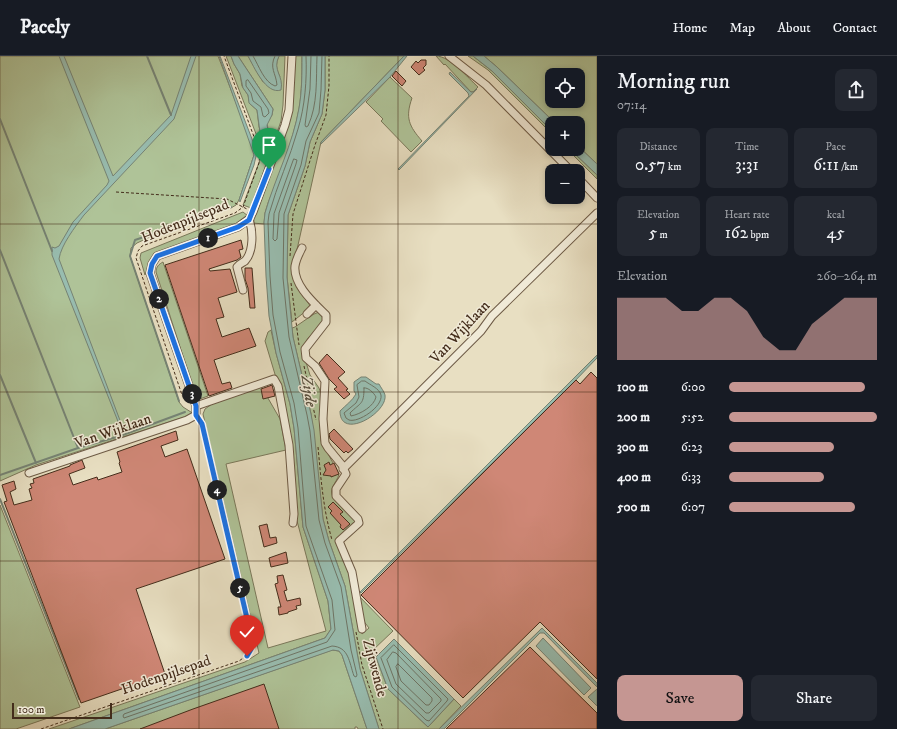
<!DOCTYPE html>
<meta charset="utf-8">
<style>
body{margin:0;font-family:"IM FELL DW Pica",serif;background:#242831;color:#f1f3f6;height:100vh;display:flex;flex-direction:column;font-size:15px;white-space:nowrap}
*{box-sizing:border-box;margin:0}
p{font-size:13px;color:#9ea1a6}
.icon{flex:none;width:22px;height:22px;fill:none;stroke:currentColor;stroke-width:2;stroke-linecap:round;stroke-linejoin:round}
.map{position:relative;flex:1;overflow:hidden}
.sheet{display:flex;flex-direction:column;background:#171b24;width:300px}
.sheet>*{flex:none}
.buttons{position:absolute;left:545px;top:12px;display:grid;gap:8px}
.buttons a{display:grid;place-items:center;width:40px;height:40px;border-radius:8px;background:#171b24;box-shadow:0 2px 6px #0003;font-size:20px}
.scale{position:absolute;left:12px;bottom:10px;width:100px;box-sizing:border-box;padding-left:4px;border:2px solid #442d1b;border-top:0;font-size:11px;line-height:14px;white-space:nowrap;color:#442d1b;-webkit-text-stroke:3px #f0ead7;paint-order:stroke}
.pin{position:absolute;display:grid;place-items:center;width:34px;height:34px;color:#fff;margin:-41px -17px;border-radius:50% 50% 50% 0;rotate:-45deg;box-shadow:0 0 4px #0007}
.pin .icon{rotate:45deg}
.km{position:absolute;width:20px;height:20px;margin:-10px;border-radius:50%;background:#222;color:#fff;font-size:11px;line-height:20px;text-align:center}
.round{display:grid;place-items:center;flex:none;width:42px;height:42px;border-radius:8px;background:#242831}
.overview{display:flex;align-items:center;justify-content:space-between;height:68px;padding:0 20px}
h1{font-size:22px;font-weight:600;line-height:30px}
.metrics{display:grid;grid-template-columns:repeat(3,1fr);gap:6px;height:68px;padding:4px 20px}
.metrics div{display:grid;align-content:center;border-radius:8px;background:#242831;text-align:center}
.metrics b{font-size:17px;font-weight:600}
.metrics small{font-size:11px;font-weight:400}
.metrics p{font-size:11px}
.chart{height:112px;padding:8px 20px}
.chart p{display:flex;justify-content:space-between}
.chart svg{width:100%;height:72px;margin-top:4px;fill:#c59692;opacity:.7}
.cta{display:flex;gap:8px;margin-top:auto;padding:8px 20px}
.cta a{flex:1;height:46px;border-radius:8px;background:#c59692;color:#111;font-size:16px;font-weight:600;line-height:46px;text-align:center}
.cta a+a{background:#242831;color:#f1f3f6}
ul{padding:0 20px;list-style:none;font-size:13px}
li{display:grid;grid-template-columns:64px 48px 1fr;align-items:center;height:30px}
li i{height:10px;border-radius:5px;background:#c59692}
header{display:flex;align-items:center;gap:24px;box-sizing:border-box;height:56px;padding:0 20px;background:#171b24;border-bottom:1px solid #363941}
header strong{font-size:19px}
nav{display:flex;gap:22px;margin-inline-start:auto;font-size:14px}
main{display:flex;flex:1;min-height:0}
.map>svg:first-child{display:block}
.green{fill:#afc398;stroke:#7a785a;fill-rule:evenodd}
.water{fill:#98bdb0;stroke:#768374}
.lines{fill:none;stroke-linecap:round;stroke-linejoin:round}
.shore{stroke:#6e7566;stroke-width:1}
.stream{stroke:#768374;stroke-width:2}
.building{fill:#cf8776;stroke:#442d1b}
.minor-casing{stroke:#6d5a45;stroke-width:9}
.path{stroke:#442d1b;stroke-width:1;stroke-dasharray:3 2;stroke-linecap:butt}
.minor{stroke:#f0ead7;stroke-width:7}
.route-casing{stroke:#fff;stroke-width:8}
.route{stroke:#1a73e8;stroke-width:5}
.grid{fill:none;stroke:#442d1b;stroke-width:1;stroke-opacity:0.55}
.labels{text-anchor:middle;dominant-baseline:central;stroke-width:3;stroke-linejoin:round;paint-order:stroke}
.street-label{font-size:15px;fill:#442d1b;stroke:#f0ead7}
.water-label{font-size:16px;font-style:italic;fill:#595140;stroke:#f0ead7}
</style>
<header>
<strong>Pacely</strong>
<nav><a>Home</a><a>Map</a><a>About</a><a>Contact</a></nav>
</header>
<main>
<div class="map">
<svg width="597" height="673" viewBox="0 0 597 673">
<rect width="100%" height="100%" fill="#e8dfc2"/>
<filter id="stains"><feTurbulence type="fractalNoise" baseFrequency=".005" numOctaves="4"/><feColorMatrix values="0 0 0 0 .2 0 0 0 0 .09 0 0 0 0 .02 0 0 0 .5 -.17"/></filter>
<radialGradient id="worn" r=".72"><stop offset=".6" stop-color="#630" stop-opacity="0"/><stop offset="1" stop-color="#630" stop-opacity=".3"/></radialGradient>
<path class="green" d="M0 0H218L255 96 239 144 236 149 231 152 163 175 137 187 131 192 130 200 179 346 183 351 194 358 36 409 0 425Z
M226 0H231L234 8 240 18 242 30 248 39 250 48 257 54 259 71 264 82 268 73 267 67 272 59 273 53 238 0H248L263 26 280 21C276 13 275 8 279 0H285L283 49 281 65 251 152 243 149 263 96Z
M293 0H302C302 18 302 35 299 53 293 85 280 117 268 147L265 157 264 168 253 167 288 64Z
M325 0H404L321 86 292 216 298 233 311 251 292 266 287 221 288 159 305 110 310 86 322 58 325 34Z
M436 0C450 0 468 22 478 31L473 36H471L445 8 444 9Z
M468 0H473L492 15 552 75V78L488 14Z
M484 0H597V108L578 90V67H555L497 11ZM552 19H578V45H552Z
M390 21 412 42C405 62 409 70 422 85L411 96 381 65 383 63 366 46Z
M567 93H570L597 119V123Z
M243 156 248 160 246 164 162 197 150 208 145 219 140 202 141 197Z
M163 206 208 340 197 344 156 216C156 211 159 208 163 206Z
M319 256 325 265 320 272 308 282 303 291 305 303 310 319 319 332 322 341 320 366 321 385 339 418C337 427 328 432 333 441L355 465 338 483 354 530 362 578 369 572 362 563 357 538 393 575 372 595 376 601 388 633 428 671 454 643 461 650 439 673H379L360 613 345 530 329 485 323 463 311 358 293 281 292 272 295 271 314 258Z
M271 274 276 297 290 348 294 372 303 471 328 545 331 573 325 582 69 673H49L245 606 259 597 203 358 205 353 212 348 261 330 280 363 286 394 226 408 268 592 326 575 296 461 277 325 265 285 268 276Z
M0 449 80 651 16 673H0Z
M332 594 339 595 342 599 367 673H358L357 671H355V673H105Z"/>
<path class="water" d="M59 0H64L113 120 171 59 191 0H196L174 63 84 159C75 171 61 189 59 203L121 367 119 368 52 199V191L55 192 59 190 73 166 107 129 109 125Z
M219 0H220L257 96 254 109 240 146 239 144 254 99Z
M231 0H238L273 53 272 59 267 69 269 79 265 83 260 76 257 54 249 47 248 39 243 32 240 18 234 8Z
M248 0H279C272 15 284 19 281 34 266 39 254 11 248 0Z
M302 0H325V34L322 58 310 86 305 110 288 159 287 221 293 281 311 358 314 374 323 463 329 485 345 530 360 613 379 673H367L342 599 339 595 333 594 105 673H69L325 582 331 573 328 545 303 471 294 372 290 348 276 297 269 260 266 220 264 166 265 157C275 122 293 88 299 52 302 35 302 17 302 0Z
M404 0H407L390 21 321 88V86Z
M473 0H484L497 11 555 67H552V75L492 15Z
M450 16 471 36H473L476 33H477L399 114 398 113 469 40 468 37 449 18Z
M578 90 597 108V119L570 93H578Z
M597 299V302L574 326 361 537 360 536Z
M361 321H366L376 328H379C381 332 384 335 385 339 388 357 340 385 340 355 346 349 352 345 356 338L354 335V326Z
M542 572 597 627V631L544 577H540L444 673H439Z
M543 582 591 632 584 639 536 590Z
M394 583 454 643 428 671 388 633 376 601Z
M597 633V650L588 641Z"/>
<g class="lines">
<path class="shore" d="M253 0C259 10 264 26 275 30L277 29C276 17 269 12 275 0
M306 0C307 24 305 50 298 73 290 102 277 129 269 158L268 166 270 220 273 259 280 296 294 347 298 372 306 470 332 544 335 574 327 586 124 658 123 660 124 662 332 590C349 591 349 606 354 620L356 621 357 619 351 594 341 531 325 487 319 464 310 375 307 359 289 281 283 222 284 158 301 109 306 85 319 57 321 34 322 0
M311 0 310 33 305 69 306 71 308 70C318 48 316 24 317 0
M248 24 268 53 269 57 265 61 263 60 261 51 253 45 251 37 246 30V25Z
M294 103 297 104 296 108 279 157 277 183 275 185 273 183 274 158Z
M362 325H365C370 329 379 332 381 339 383 351 358 367 349 364L346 362 344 357 356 347 359 341 357 329Z
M364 332C368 331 374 337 376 341 374 350 361 358 351 360L350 357C361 346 364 349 364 332Z
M394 589 448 643 447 645 429 665 426 664 392 631 381 602Z
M393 596 396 597 441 643V645L429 657H426L396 628 387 604Z
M398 608 432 642V645L429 649H426L401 625 396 611Z"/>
<path class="stream" d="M147 0 171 59
M0 63 52 195
M0 194 78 392
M0 319 36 407
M179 345 130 200 135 184 231 151
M0 419 78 392 120 380 185 356
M0 443 79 643"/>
</g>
<path class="building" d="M421 4H426V9L423 12 425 14 419 19 411 11 416 5 418 7Z
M396 15 406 25 402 30 392 20Z
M241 184 243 193 239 194 241 201 237 204 209 213 210 215 230 213 237 236 218 242 224 261 216 263 222 281 249 272 256 290 214 304 222 328 230 326 232 332 209 340 165 209Z
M245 212H252L255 252H250L248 232 245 223Z
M327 298 345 316 338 322 348 333 346 334 350 338 344 343 334 333 337 331 329 323 319 307Z
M591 316 597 322V623L540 566 463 642 361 539 576 324 580 328Z
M272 329 275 340 263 343 261 333Z
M334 373 353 393 348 397 346 395 344 397 330 383 329 378Z
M176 375 178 384 161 390 165 401 187 393 225 503 136 533 165 618 81 647 4 446 7 445 2 429 14 425 16 433 10 436 14 449 32 444 29 433 32 432 30 428 34 427 33 423 70 410V409L82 404 85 412 69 418 73 429 97 421 98 424 122 416 119 407 120 406 117 396Z
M329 406 330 409 334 407 339 418 331 421V420L323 419 326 414 324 409Z
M333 446 343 456 340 458 350 468 343 474 340 471 341 469 330 457 332 455 328 451Z
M267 468 270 482 276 481 277 487 264 491 259 470Z
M286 496 288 507 271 511 269 502Z
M283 519 287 534 284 535 287 545 300 542 301 549 296 550 297 553 288 556V557L279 559 278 551H281L275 528 278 527 277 520Z
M530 591 597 657V673H446Z
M264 628 279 673H140L193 653Z"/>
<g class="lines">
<g class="minor-casing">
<path id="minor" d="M292 0 289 54 285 69 253 156 249 163 238 171 157 200 152 208 150 217 196 350 274 323 278 330 289 389 294 458 293 467
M449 0 486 29 571 115
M578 122 597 142
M302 192C299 198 296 203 295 210 293 229 314 247 326 259V266L305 293 306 302 315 310 325 325 323 363 325 387 328 392 342 409 346 418 336 433V440L358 463 359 467 339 485 352 516 362 573
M243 234 237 211C239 208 242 207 245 205 254 195 253 175 249 163
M307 258 316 249
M343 413 481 275 492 260 597 157
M29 417 187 364 196 359V350"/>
</g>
<path class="path" d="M116 136 227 143 247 153
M290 200 293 158 315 89 326 59 329 30V0
M291 227 299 289
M304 310 316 364
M187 346 182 339 136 202 138 195 142 190 235 157 243 151 259 107 260 97 224 0
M318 391C321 423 323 452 332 484
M356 576 362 609 383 673
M41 673 239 605C248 599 250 595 252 584L202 368 200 365"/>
<use href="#minor" class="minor"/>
</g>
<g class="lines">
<g class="route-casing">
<path id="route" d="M247 600 251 593 252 584 202 368 196 359V350L150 217 152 208 157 200 238 171 249 164 269 113"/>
</g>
<use href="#route" class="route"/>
</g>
<path class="grid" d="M199 0V673M398 0V673M0 168H597M0 336H597M0 505H597"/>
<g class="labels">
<g class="street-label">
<text transform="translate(185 165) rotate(-22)">Hodenpijlsepad</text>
<text transform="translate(460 276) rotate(-47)">Van Wijklaan</text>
<text transform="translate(113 375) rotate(-19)">Van Wijklaan</text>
<text transform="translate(375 612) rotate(75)">Zijtwende</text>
<text transform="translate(166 619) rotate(-19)">Hodenpijlsepad</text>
</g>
<g class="water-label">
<text transform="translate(309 335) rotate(81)">Zijde</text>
</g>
</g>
<rect width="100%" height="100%" filter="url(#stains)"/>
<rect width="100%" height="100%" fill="url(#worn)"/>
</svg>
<div class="buttons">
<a><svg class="icon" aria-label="locate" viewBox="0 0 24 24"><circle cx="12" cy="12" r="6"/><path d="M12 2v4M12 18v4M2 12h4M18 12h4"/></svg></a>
<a>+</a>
<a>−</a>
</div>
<div class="scale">100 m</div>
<div class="pin" style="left:269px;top:113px;background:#1e9e55"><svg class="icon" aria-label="arrive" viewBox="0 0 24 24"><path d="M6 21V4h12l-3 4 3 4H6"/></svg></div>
<div class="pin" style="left:247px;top:600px;background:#d93025"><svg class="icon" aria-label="check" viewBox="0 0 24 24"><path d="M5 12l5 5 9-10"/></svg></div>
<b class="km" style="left:208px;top:182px">1</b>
<b class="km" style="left:159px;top:243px">2</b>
<b class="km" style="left:192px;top:338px">3</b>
<b class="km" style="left:217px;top:434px">4</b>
<b class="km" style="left:240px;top:532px">5</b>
</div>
<section class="sheet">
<div class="overview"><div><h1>Morning run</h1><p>07:14</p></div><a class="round"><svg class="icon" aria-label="share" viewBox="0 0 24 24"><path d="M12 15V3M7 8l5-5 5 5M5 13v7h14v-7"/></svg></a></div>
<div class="metrics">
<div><p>Distance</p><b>0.57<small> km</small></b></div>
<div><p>Time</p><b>3:31</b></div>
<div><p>Pace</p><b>6:11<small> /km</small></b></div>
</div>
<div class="metrics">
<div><p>Elevation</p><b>5<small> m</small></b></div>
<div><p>Heart rate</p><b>162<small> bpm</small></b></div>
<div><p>kcal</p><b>45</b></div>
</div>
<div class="chart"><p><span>Elevation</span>260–264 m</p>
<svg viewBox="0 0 160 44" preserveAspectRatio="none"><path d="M0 44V6L10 6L20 6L30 6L40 14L50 14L60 6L70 6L80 14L90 30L100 38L110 38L120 22L130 14L140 6L150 6L160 6V44z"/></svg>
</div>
<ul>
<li><b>100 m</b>6:00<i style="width:92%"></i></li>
<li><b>200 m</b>5:52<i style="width:100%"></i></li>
<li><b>300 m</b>6:23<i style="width:71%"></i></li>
<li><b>400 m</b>6:33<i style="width:64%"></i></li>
<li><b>500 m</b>6:07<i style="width:85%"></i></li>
</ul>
<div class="cta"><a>Save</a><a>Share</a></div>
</section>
</main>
